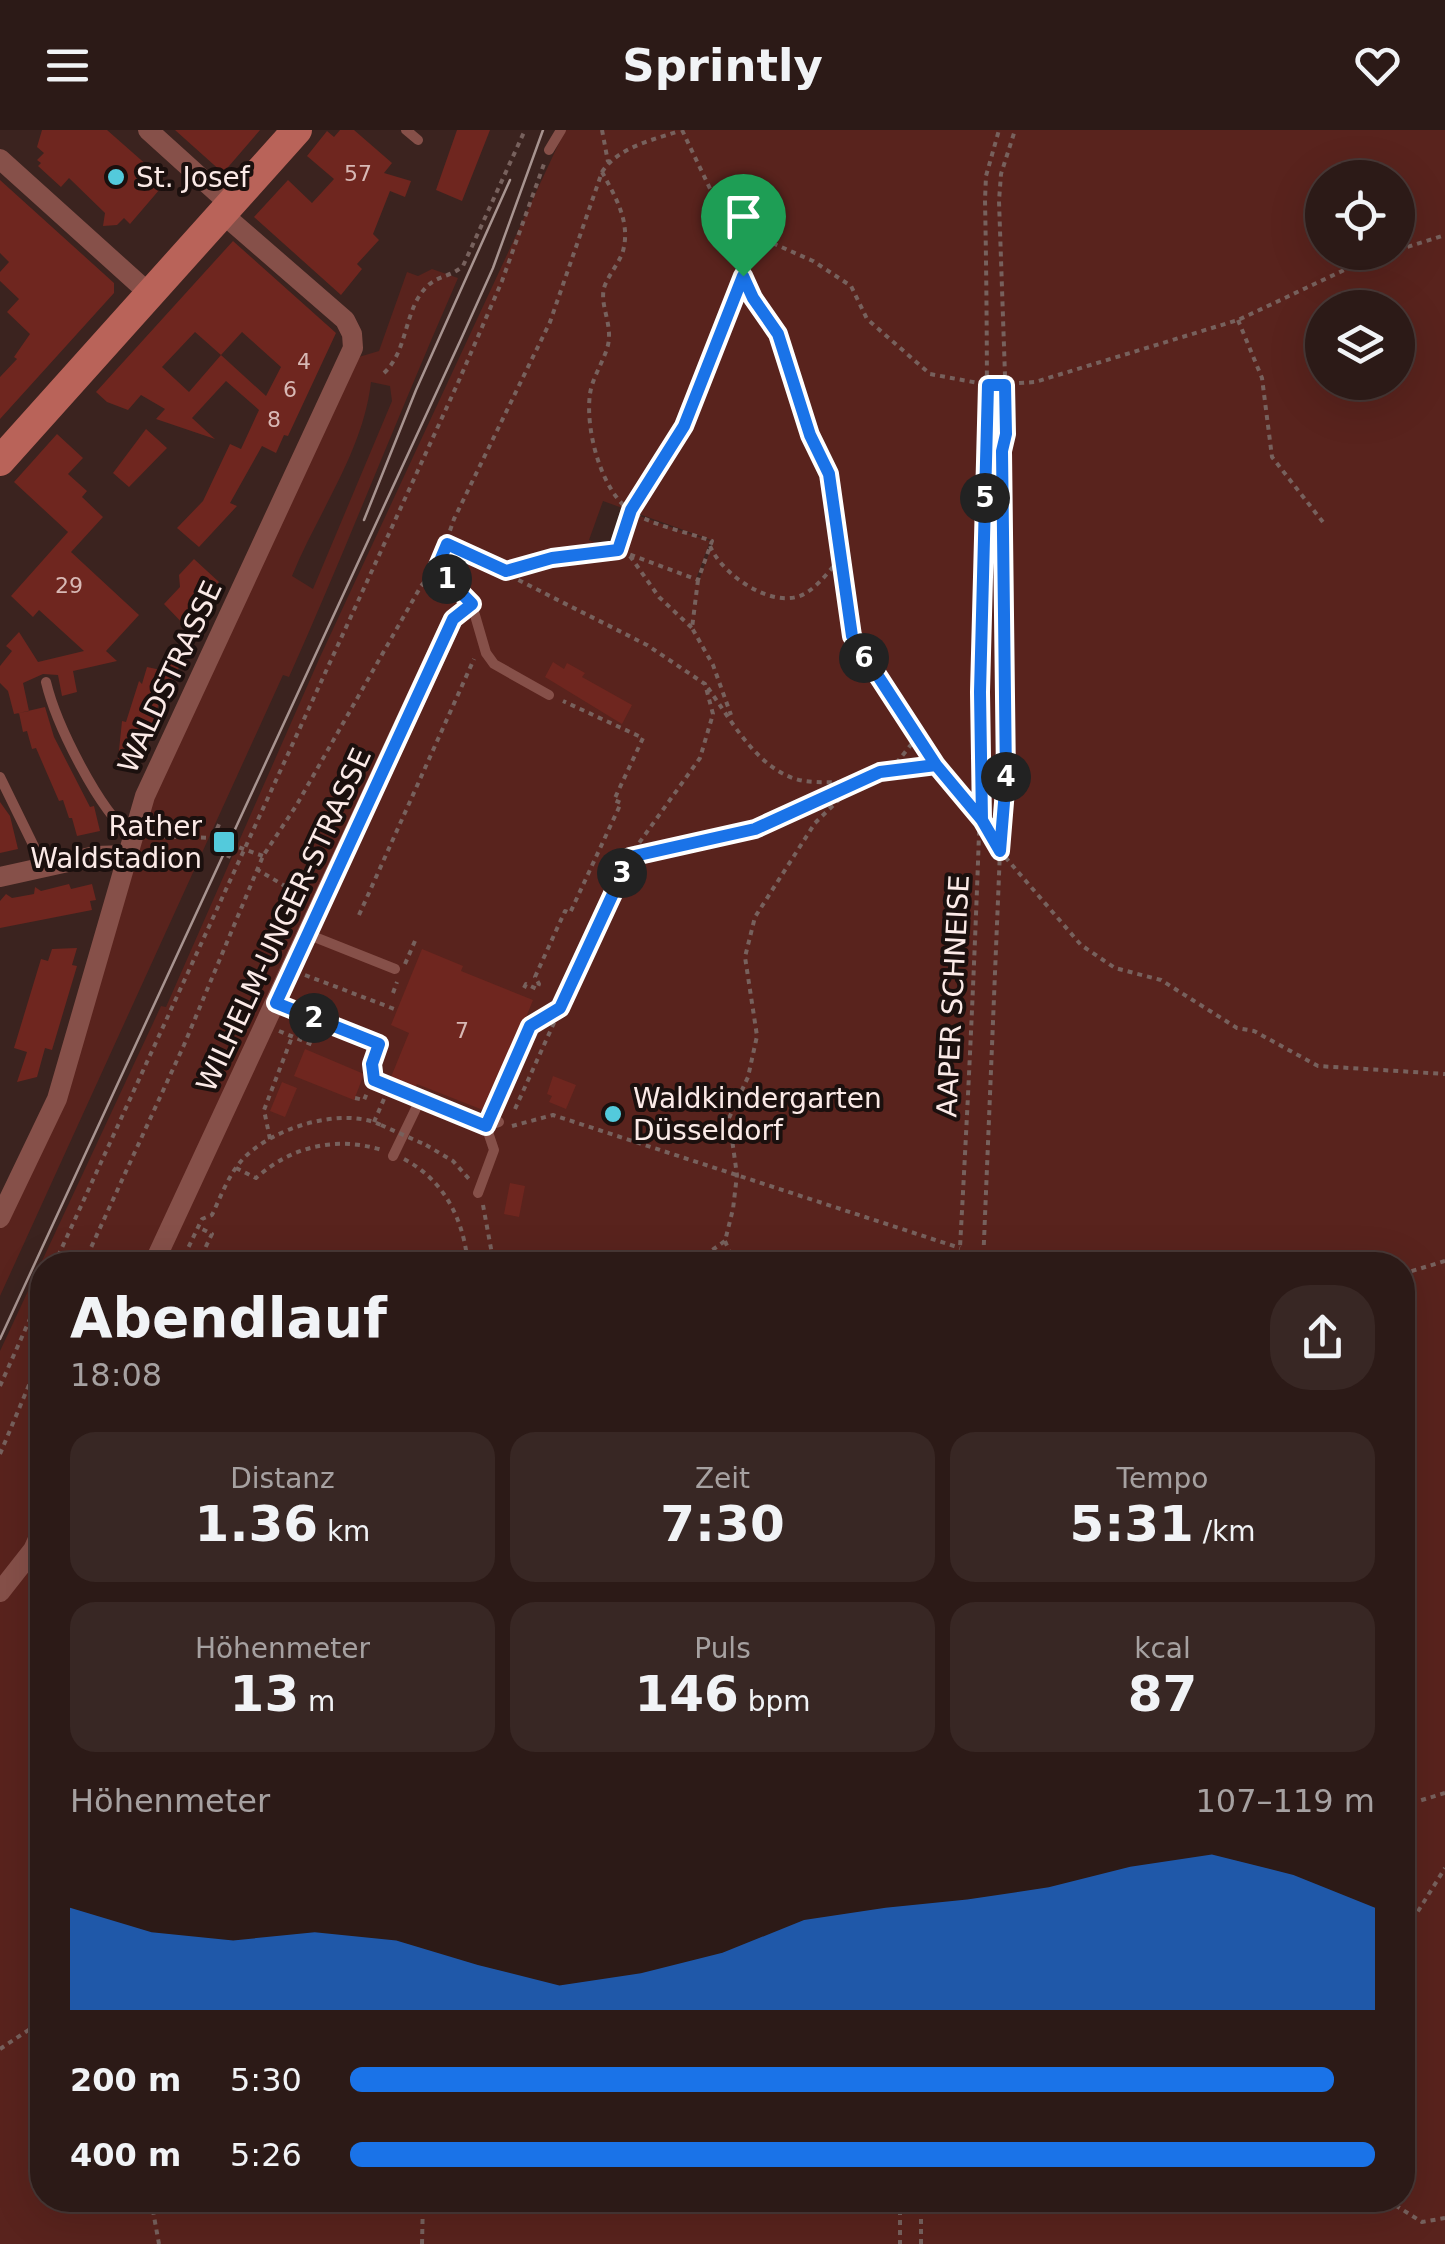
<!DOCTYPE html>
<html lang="de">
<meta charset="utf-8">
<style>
body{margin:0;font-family:"DejaVu Sans",sans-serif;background:#382724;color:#f1f3f6;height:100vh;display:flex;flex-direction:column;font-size:38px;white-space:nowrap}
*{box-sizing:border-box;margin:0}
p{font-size:32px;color:#a6a1a1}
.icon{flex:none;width:55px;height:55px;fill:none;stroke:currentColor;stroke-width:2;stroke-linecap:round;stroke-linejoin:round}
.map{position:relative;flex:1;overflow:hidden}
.side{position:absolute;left:30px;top:1122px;width:1385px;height:960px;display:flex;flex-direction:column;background:#2c1a17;border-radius:40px;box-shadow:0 10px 40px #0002,0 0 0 2px #483836}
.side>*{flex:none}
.tools{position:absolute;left:1305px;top:30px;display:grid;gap:20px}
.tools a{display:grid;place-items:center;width:110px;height:110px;border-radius:50%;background:#2c1a17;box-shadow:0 10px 40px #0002,0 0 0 2px #483836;font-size:50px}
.pin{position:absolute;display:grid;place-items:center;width:85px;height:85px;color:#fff;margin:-102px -42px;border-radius:50% 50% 50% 0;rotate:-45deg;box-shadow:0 0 10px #0007}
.pin .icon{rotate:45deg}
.km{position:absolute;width:50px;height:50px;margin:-25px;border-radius:50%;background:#222;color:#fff;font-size:28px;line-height:50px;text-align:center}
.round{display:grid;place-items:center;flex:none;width:105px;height:105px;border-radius:40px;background:#382724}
.headline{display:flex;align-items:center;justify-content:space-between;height:170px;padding:0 40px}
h1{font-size:55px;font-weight:700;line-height:75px}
.figures{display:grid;grid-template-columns:repeat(3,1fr);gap:15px;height:170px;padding:10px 40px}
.figures div{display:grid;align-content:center;border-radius:25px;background:#382724;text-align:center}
.figures b{font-size:50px;font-weight:700}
.figures small{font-size:28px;font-weight:400}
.figures p{font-size:28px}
.chart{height:280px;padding:20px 40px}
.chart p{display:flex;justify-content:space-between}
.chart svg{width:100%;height:180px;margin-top:10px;fill:#1a73e8;opacity:.7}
ul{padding:0 40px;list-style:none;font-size:32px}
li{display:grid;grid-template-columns:160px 120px 1fr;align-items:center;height:75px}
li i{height:25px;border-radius:12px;background:#1a73e8}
header{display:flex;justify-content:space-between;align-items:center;height:130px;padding:0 40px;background:#2c1a17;font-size:45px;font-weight:700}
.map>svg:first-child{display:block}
.green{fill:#59231d;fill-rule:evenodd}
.building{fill:#6f261f;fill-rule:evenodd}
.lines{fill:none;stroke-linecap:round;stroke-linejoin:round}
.path{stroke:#77615d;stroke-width:4;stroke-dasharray:5 5;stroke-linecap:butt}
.lane{stroke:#865049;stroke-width:10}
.street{stroke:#865049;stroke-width:20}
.secondary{stroke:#b96359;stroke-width:30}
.tram{stroke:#a89490;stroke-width:2.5}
.path-bridge{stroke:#77615d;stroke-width:4;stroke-dasharray:5 5;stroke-linecap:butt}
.route-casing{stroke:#fff;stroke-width:20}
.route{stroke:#1a73e8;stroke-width:12}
.poi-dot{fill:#53cadc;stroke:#1b100e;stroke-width:4}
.labels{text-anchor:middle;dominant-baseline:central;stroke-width:8;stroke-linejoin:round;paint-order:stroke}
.number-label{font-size:22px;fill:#d8b9b5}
.poi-label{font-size:28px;fill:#fbeae7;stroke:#1b100e;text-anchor:start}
.street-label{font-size:28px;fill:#fbeae7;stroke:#1b100e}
</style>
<header><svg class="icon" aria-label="menu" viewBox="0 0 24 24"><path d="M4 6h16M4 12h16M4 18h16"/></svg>Sprintly<svg class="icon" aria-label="heart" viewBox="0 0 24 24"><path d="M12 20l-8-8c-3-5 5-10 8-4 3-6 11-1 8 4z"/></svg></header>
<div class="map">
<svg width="1445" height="2114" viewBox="0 0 1445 2114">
<rect width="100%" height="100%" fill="#3b231f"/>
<path class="green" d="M565 0H1445V2114H0V1221L161 876 166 877 320 527ZM1322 48H1398V122H1322ZM1322 178H1398V252H1322ZM603 371 714 411 699 450 696 449 710 411 634 384 619 422 589 410ZM42 1135H1402V2070H42Z
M432 139 458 148C400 280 348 415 289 547L283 545 0 1166V1095L55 980 137 703 352 229 379 221 407 142 418 146ZM371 252 390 256 392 271 313 459 292 446C318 382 363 322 371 252Z"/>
<path class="building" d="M42 0H107L149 37 157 35 161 49 155 55 160 59 130 94 124 88 117 95 103 96 105 83 69 48 61 57 38 36 41 33 37 30 44 23 37 17Z
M175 0H260L223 43Z
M340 0H354L392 33 384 43 411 51 405 67 390 61 373 104 379 110 357 134 362 139 341 165 254 87 288 50 312 73 334 49 307 26 327 1 334 7Z
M457 0H490L462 71 436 60Z
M0 50 114 153V163L0 289V247L17 229 14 227 30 204 7 182 19 169 0 151V142L9 132 0 123Z
M233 111 336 203 288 306 284 305 276 323 262 316 230 373 237 376 199 417 177 398 203 371 230 314 241 319 259 280 226 251 192 288 215 309 156 289 165 279 141 265 128 280 107 272 96 262ZM195 202 221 225 189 262 162 237ZM242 202 281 237 266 266 221 225Z
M146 299 167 318 129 357 113 343Z
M57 304 83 328 68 344 87 361 82 367 103 387 71 422 139 485 106 521 117 531 73 541 77 562 62 566 58 545 43 544 23 553 29 581 14 584 8 561 0 553V536L12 521 6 516 19 502 38 532 84 521 39 480 33 487 11 466 68 402 14 352Z
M194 429 219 452 209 463 213 466 203 477 201 488 190 501 164 474 180 457 179 445Z
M172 516 184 527 173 550H169L165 567H161L151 597 144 602 142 614 138 613 134 633 118 630 122 591 126 592 139 551 142 554 147 537 161 540Z
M553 532 564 539 567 533 585 543 582 547 632 575 622 594 545 547Z
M45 577 54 607 90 677 94 676 100 701 77 706 72 688H69L63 670 59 671 36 618 32 619 27 601 23 602 19 583Z
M0 672 10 686 18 719 0 723Z
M69 754 71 759 92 754 96 770 90 771 92 780 0 798V771L6 764 12 768 34 764 35 757 41 761Z
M77 818 72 835 77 836 52 920 45 918 37 947 17 952 27 922 14 918 41 829 48 831 52 819Z
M422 819 463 836 461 841 533 870 488 982 417 954 415 958 391 947 409 903 391 895Z
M305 919 364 944 354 970 294 946Z
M553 946 576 955 566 979 549 972 552 966 547 964Z
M282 952 297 958 285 987 270 981Z
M510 1053 525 1056 519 1087 504 1084Z"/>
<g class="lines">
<path class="path" d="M602 0 608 32
M682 0 736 113 743 146 753 168 779 204 809 305 829 344 852 506 936 635 982 690 1000 721 1081 815 1115 838 1161 850 1237 898 1254 901 1318 936 1445 944
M602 42C615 66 631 92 623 121 619 133 610 143 605 155 598 173 613 193 608 215 604 231 592 248 590 264 585 299 601 362 632 382 654 396 687 402 712 411L698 450 618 420
M727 93 813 131 851 156 867 189 930 244 989 255 1035 252 1238 190 1357 134 1390 122
M1398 120 1445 105
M1238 190 1262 248 1272 327 1326 396
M384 243C405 223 404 193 418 168 433 143 447 150 463 136L525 0
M447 414 647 515 705 554 713 584 700 628 629 727
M710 416C722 445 775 482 806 463 819 455 829 441 839 430
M630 426 659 467 692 498
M506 441 552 428 618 420 635 373 684 296 742 148
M698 450 692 498 713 535 731 585
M458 460 437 438 454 389 550 192 602 42C618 17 653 10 679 1
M708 558C732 591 759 643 804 651 819 653 837 652 852 652
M890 641 918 606
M151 706 213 708 263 726
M213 708 220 692
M228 728 233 717
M256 739 285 756 295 780
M359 785 474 529
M405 834 415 811
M305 845 397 880
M524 858 526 854 537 859 539 854 535 847 565 781 570 783 621 673 614 670 643 608 563 571
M393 863 397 852
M279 901 313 915
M355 968 364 970 367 963
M496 979 530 896 560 878
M515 979 629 727 755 699 880 642 936 635
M374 992 384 969
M512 996 553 985 960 1118
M270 1009 264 980 292 907
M426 1015 453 1031 469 1049
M404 1029C442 1049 462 1086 467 1127L484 1135
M236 1038 256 1048C292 1016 336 1006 382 1020
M483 1075 494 1135
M725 1111 735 1135
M54 1135 457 255 502 151 544 34
M83 1135 184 915 263 726 296 676 421 456 437 438
M180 1135 202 1089 212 1085C221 1066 228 1046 242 1030 271 998 342 976 381 995
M197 1135 212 1104 198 1097
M676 1135 701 1128 725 1111 733 1079 737 1045 729 988 748 947 757 906 745 827 755 787 815 693 854 655
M959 1135C979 780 992 425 985 70L986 46 999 0
M983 1135 1000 721 1006 648 1002 321 1007 304 999 71 1001 44 1015 0
M1402 1144 1445 1131
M0 1256 42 1162
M0 1324 42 1224
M1402 1676 1445 1663
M1402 1807 1445 1738
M0 1919 42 1891
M151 2070 159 2114
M900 2070V2114
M1387 2070 1422 2092 1445 2088
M422 2114 423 2070
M921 2114V2070"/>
<path class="lane" d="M406 0 418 10
M549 20 561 0
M472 475 486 523 494 534 549 565
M46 552C56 594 99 681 132 706
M0 647 44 737
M307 804 395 839
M276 873 379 914 372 934 374 950 486 996 499 992
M393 1026 420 970
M478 1063 494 1020 486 996"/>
<path class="street" d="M148 0 232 76
M0 29 152 166
M0 747 95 726 128 725
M0 1088 57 969 145 666 353 218 352 204 345 190 224 85
M153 1135 453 489 472 474
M0 1462 33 1420 42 1400"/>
<path class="secondary" d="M0 331 297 0"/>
<path class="tram" d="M364 390 416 260 510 50
M0 1209 462 207 493 138 543 0"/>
<path class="path-bridge" d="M381 995 426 1015"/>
</g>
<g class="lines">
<g class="route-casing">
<path id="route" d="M743 146 684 296 631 380 618 420 552 428 506 441 447 414 437 438 472 474 453 489 276 873 379 914 372 934 374 950 486 996 530 896 560 878 630 727 755 699 880 642 936 635 982 690 1000 721 1006 648 1002 321 1006 304 1005 255H988L980 562 982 690 936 635 852 506 829 344 810 305 778 204 753 168 743 146"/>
</g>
<use href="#route" class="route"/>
</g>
<g class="poi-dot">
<circle cx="116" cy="47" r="10"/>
<rect x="212" y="700" width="24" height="24" rx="5"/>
<circle cx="613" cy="984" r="10"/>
</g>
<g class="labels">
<g class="number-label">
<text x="358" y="43">57</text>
<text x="304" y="231">4</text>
<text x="290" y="259">6</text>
<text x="274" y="289">8</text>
<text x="69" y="455">29</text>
<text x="462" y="900">7</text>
</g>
<g class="poi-label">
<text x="136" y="47">St. Josef</text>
<text x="202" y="696" text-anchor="end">Rather<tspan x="202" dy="32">Waldstadion</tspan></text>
<text x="633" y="968">Waldkindergarten<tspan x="633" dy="32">Düsseldorf</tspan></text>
</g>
<g class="street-label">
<text transform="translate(170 547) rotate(-65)">WALDSTRASSE</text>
<text transform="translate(284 790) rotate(-65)">WILHELM-UNGER-STRASSE</text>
<text transform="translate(953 866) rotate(-87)">AAPER SCHNEISE</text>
</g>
</g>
</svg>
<div class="tools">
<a><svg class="icon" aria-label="locate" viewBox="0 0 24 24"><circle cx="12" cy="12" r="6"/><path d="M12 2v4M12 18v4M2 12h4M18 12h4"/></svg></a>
<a><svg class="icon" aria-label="layers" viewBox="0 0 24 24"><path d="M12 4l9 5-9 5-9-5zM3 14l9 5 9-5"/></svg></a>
</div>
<div class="pin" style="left:743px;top:146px;background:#1e9e55"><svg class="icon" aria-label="arrive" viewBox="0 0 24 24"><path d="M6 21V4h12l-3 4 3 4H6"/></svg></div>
<b class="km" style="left:447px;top:449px">1</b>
<b class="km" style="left:314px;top:888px">2</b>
<b class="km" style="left:622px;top:743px">3</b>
<b class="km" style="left:1006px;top:647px">4</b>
<b class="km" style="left:985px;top:368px">5</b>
<b class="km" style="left:864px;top:528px">6</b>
<section class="side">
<div class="headline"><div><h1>Abendlauf</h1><p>18:08</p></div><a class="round"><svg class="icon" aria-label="share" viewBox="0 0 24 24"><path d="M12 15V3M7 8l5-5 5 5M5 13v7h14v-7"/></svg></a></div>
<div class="figures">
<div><p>Distanz</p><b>1.36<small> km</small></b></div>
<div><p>Zeit</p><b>7:30</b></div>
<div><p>Tempo</p><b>5:31<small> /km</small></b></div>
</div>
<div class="figures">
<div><p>Höhenmeter</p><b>13<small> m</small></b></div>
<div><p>Puls</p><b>146<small> bpm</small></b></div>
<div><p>kcal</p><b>87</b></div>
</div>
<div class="chart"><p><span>Höhenmeter</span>107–119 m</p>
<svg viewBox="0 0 160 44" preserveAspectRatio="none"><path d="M0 44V19L10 25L20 27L30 25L40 27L50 33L60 38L70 35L80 30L90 22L100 19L110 17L120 14L130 9L140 6L150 11L160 19V44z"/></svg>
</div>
<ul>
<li><b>200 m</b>5:30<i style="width:96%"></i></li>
<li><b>400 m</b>5:26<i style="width:100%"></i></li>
</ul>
</section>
</div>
